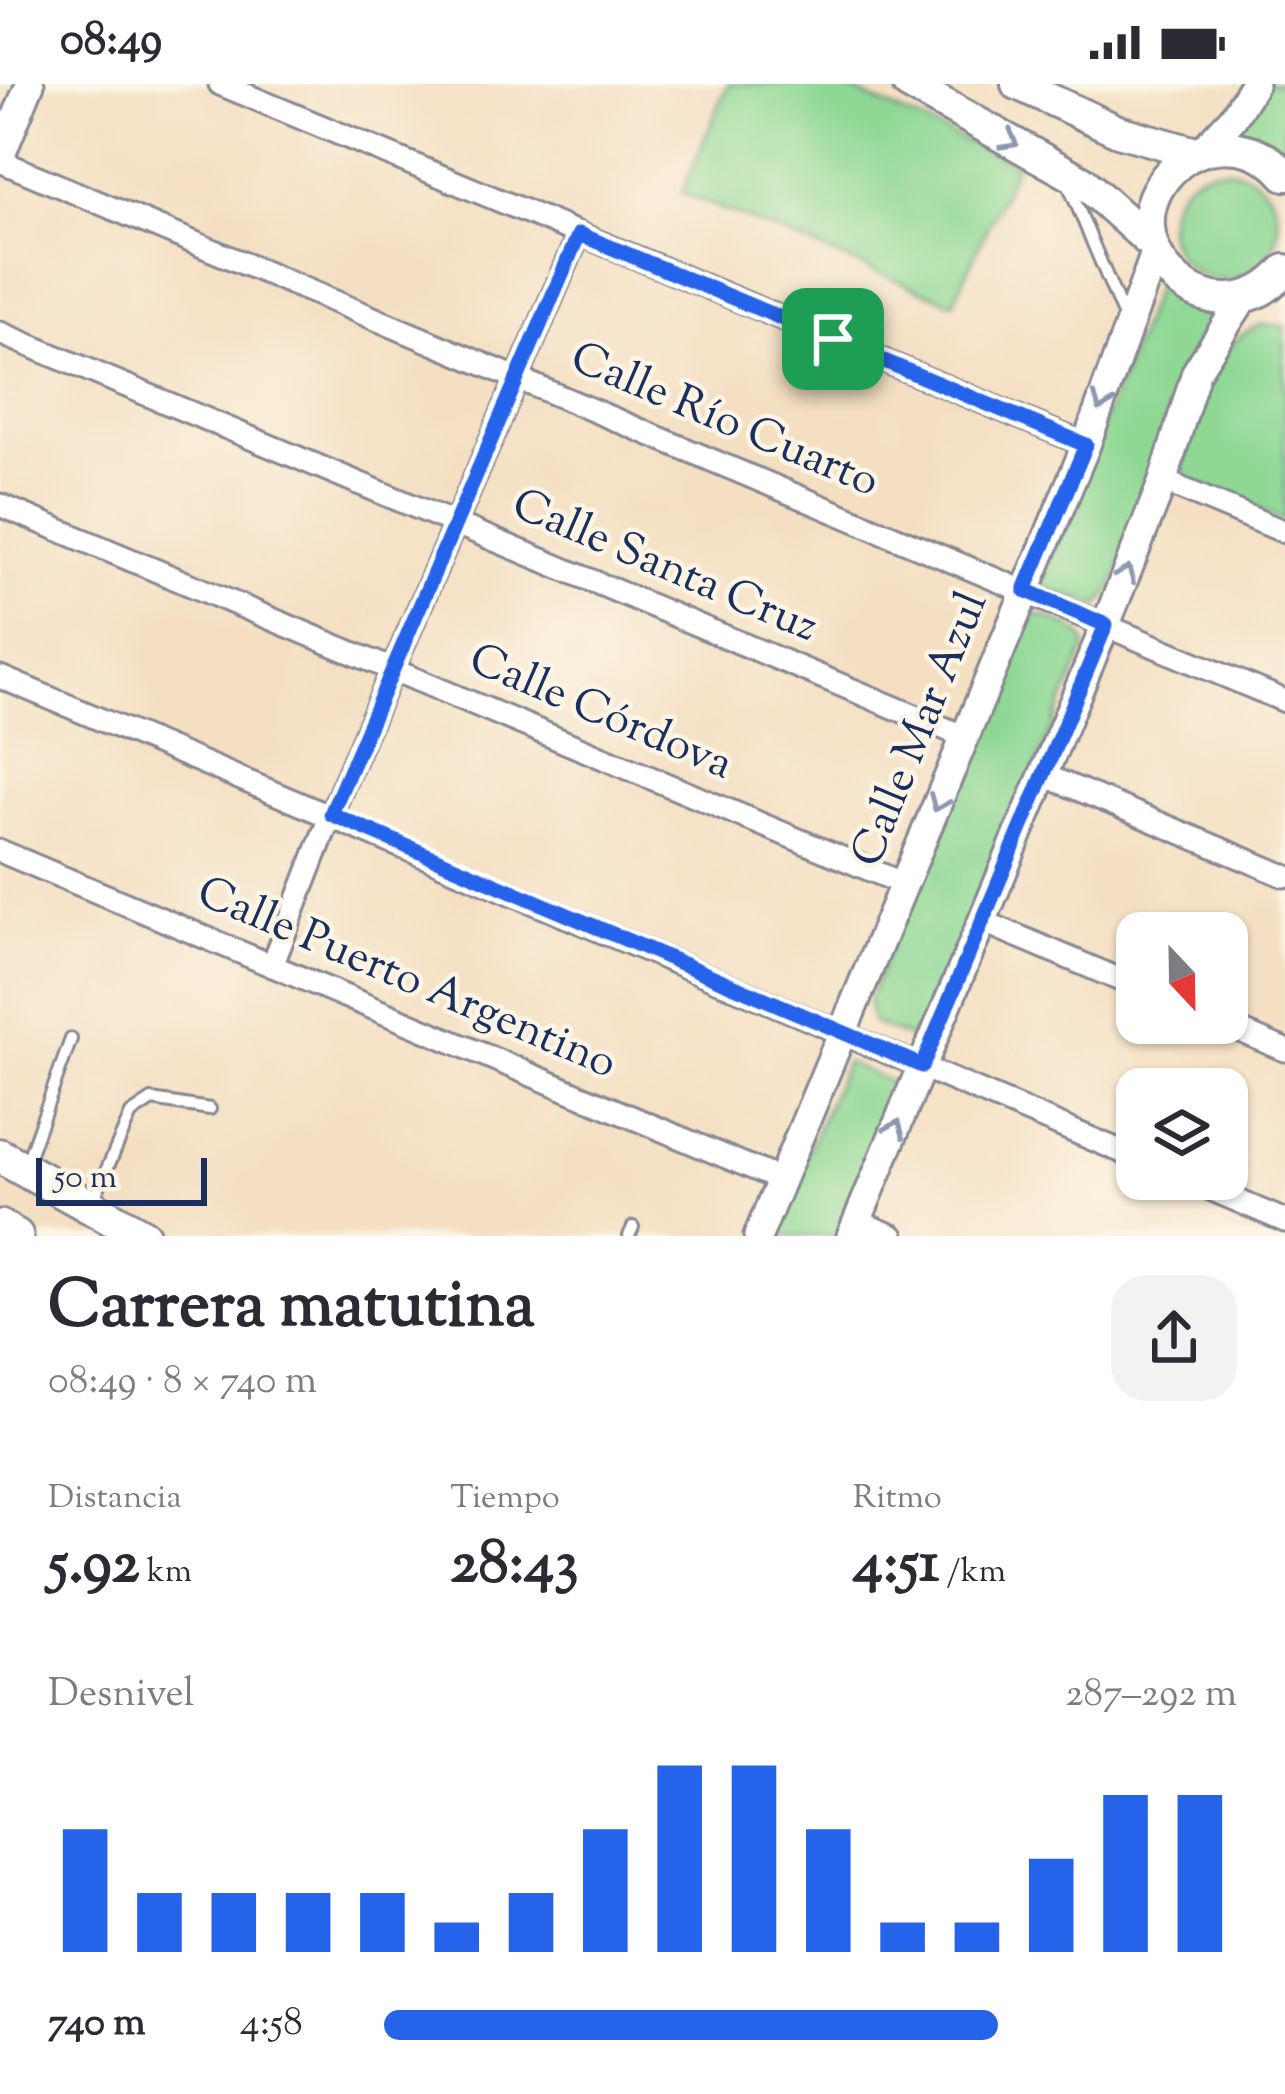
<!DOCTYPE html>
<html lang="es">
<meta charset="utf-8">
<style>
body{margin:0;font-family:"Sorts Mill Goudy",serif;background:#f2f2f3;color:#2b2b33;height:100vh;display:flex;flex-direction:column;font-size:45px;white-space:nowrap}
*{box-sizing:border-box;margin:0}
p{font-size:39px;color:#7c7c81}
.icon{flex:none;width:66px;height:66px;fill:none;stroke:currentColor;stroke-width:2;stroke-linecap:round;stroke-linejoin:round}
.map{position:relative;height:1152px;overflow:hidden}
.panel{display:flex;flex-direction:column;background:#fff;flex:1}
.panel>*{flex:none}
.needle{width:78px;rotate:158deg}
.fabs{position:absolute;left:1116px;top:828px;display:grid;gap:24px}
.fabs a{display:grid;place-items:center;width:132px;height:132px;border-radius:24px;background:#fff;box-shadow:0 3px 9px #0004;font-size:60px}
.scale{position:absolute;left:36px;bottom:30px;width:171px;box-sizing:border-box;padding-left:12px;border:6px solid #1b2f5e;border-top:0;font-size:33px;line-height:42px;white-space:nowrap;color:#1b2f5e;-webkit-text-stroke:9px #fcf5e5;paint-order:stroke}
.pin{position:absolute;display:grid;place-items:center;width:102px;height:102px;color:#fff;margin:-51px;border-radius:24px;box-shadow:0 6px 18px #0006}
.round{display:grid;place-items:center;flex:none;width:126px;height:126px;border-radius:36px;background:#f2f2f3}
.summary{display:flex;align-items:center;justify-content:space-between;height:204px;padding:0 48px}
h1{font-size:66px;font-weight:700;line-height:90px}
.figures{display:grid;grid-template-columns:repeat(3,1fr);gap:18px;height:204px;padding:12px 48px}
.figures div{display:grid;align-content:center}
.figures b{font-size:60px;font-weight:700}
.figures small{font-size:33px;font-weight:400}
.figures p{font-size:33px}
.chart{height:336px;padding:24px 48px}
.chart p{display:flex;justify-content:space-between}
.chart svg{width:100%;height:216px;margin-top:12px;stroke:#2563eb;stroke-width:6}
ul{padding:0 48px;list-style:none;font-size:39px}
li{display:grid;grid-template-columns:192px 144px 1fr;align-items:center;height:90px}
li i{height:30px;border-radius:15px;background:#2563eb}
.status{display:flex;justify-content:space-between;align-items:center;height:84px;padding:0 60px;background:#fff;direction:ltr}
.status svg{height:33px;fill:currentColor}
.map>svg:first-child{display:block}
.green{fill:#8ed894;stroke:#548479;stroke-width:3}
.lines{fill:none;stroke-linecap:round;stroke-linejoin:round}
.service-casing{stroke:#888790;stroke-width:16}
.minor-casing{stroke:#888790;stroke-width:27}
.tertiary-casing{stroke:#888790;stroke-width:33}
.secondary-casing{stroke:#888790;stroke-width:36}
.primary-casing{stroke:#888790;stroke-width:39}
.service{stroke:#fff;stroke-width:10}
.minor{stroke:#fff;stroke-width:21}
.tertiary{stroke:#fff;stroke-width:27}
.secondary{stroke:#fff;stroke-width:30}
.primary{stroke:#fff;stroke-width:33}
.oneway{stroke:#8d97ae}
.route-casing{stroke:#fff;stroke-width:24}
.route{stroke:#2563eb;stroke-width:15}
.labels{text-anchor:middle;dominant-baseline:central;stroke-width:9;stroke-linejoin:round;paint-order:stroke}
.street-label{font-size:45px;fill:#1b2f5e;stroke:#fcf5e5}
</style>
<div class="status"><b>08:49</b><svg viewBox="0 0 49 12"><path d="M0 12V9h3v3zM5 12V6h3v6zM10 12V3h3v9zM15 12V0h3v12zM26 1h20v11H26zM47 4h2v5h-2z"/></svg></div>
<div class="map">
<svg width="1285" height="1152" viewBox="0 0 1285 1152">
<rect width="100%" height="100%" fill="#fcf5e5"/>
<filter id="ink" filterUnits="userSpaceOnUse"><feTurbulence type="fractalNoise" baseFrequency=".00833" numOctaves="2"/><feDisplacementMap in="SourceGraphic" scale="24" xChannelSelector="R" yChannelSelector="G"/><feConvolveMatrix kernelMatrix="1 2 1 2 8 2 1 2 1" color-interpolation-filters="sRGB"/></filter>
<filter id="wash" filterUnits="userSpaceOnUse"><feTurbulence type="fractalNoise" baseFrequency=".004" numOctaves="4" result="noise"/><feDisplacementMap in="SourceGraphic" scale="48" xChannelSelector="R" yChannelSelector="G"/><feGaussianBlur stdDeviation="2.7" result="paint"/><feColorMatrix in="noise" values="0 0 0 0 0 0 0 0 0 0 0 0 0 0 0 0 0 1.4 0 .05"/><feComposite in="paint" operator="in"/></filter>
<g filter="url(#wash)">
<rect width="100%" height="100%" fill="#f4dfc2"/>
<path class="green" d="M728 0H838L1016 80 953 219 682 109Z
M1266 0H1285V67L1260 53 1235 48Z
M1168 140a55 55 0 1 1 110 0a55 55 0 1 1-110 0Z
M1161 190 1201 223 1220 231 1113 502 1099 522 1040 502Z
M1263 240 1285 242V437L1183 393C1182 337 1207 261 1263 240Z
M1041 531C1060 539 1083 542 1086 564L924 946 912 955 873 939 868 917 1025 539 1031 532Z
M846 978 897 1001 836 1152H771Z"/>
</g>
<g filter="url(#ink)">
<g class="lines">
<g class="service-casing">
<path id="service" d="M1068 100 1126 238
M25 1083 71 955
M92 1119 131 1030 152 1016 210 1025
M629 1152 633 1143"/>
</g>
<g class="minor-casing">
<path id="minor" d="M220 0 1086 361
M0 77 1285 617
M0 249 965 653
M1163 397 1285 448
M0 421 904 800
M0 593 1137 1074
M1044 691 1285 792
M0 767 781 1096
M982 837 1137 903
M272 882 331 730 579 150
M1222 939 1285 966
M1187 1095 1285 1137
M857 1137 893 1152"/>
</g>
<g class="tertiary-casing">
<path id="tertiary" d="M1204 65 1233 34 1254 0
M0 73 30 0
M758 1152 1086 361 1155 169
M851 1152 1106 540 1163 397 1196 288 1244 213"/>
</g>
<g class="secondary-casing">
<path id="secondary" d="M908 0 1082 97 1151 159
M1017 0 1118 47 1196 69
M1285 91C1266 68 1238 59 1209 65 1194 68 1180 77 1170 88 1101 163 1217 266 1285 186"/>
</g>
<g class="primary-casing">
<path id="primary" d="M0 1072 143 1152
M0 1143 16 1152"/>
</g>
<use href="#service" class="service"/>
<use href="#minor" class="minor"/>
<use href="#tertiary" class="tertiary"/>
<use href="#secondary" class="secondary"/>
<use href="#primary" class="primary"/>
</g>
<defs><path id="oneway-chevron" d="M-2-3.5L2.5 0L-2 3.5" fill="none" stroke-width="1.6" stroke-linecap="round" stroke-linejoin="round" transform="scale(3)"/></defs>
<g class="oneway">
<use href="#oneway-chevron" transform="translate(1010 57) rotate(29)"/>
<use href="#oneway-chevron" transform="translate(1102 319) rotate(111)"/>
<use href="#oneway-chevron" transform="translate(1126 490) rotate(-68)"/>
<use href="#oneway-chevron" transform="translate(938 719) rotate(113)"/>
<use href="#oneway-chevron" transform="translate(896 1044) rotate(-67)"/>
</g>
</g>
<g class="lines" filter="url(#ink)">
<g class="route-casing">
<path id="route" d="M579 150 1086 361 1025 506 1106 541 922 982 331 730Z"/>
</g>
<use href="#route" class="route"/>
</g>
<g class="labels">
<g class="street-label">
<text transform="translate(724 338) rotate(23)">Calle Río Cuarto</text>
<text transform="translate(664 484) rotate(23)">Calle Santa Cruz</text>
<text transform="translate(600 630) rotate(23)">Calle Córdova</text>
<text transform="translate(922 646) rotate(-68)">Calle Mar Azul</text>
<text transform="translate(406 896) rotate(23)">Calle Puerto Argentino</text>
</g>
</g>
</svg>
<div class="fabs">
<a><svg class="needle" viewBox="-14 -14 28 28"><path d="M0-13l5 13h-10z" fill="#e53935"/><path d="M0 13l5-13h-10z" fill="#7c7c81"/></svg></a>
<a><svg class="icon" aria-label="layers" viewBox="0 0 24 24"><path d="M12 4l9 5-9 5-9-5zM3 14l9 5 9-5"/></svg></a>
</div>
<div class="scale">50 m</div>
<div class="pin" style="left:833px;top:255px;background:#1e9e55"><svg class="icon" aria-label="arrive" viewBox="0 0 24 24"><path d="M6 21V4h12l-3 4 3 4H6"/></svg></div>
</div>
<section class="panel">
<div class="summary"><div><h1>Carrera matutina</h1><p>08:49 · 8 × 740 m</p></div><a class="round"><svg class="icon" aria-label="share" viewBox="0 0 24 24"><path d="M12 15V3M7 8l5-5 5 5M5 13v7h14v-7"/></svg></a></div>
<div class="figures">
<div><p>Distancia</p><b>5.92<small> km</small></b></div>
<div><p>Tiempo</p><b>28:43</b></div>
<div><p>Ritmo</p><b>4:51<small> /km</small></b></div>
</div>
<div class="chart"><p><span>Desnivel</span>287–292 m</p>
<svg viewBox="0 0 160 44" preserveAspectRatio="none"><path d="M5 44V19M15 44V32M25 44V32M35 44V32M45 44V32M55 44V38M65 44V32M75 44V19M85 44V6M95 44V6M105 44V19M115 44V38M125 44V38M135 44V25M145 44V12M155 44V12"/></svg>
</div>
<ul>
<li><b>740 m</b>4:58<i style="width:72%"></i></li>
</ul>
</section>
